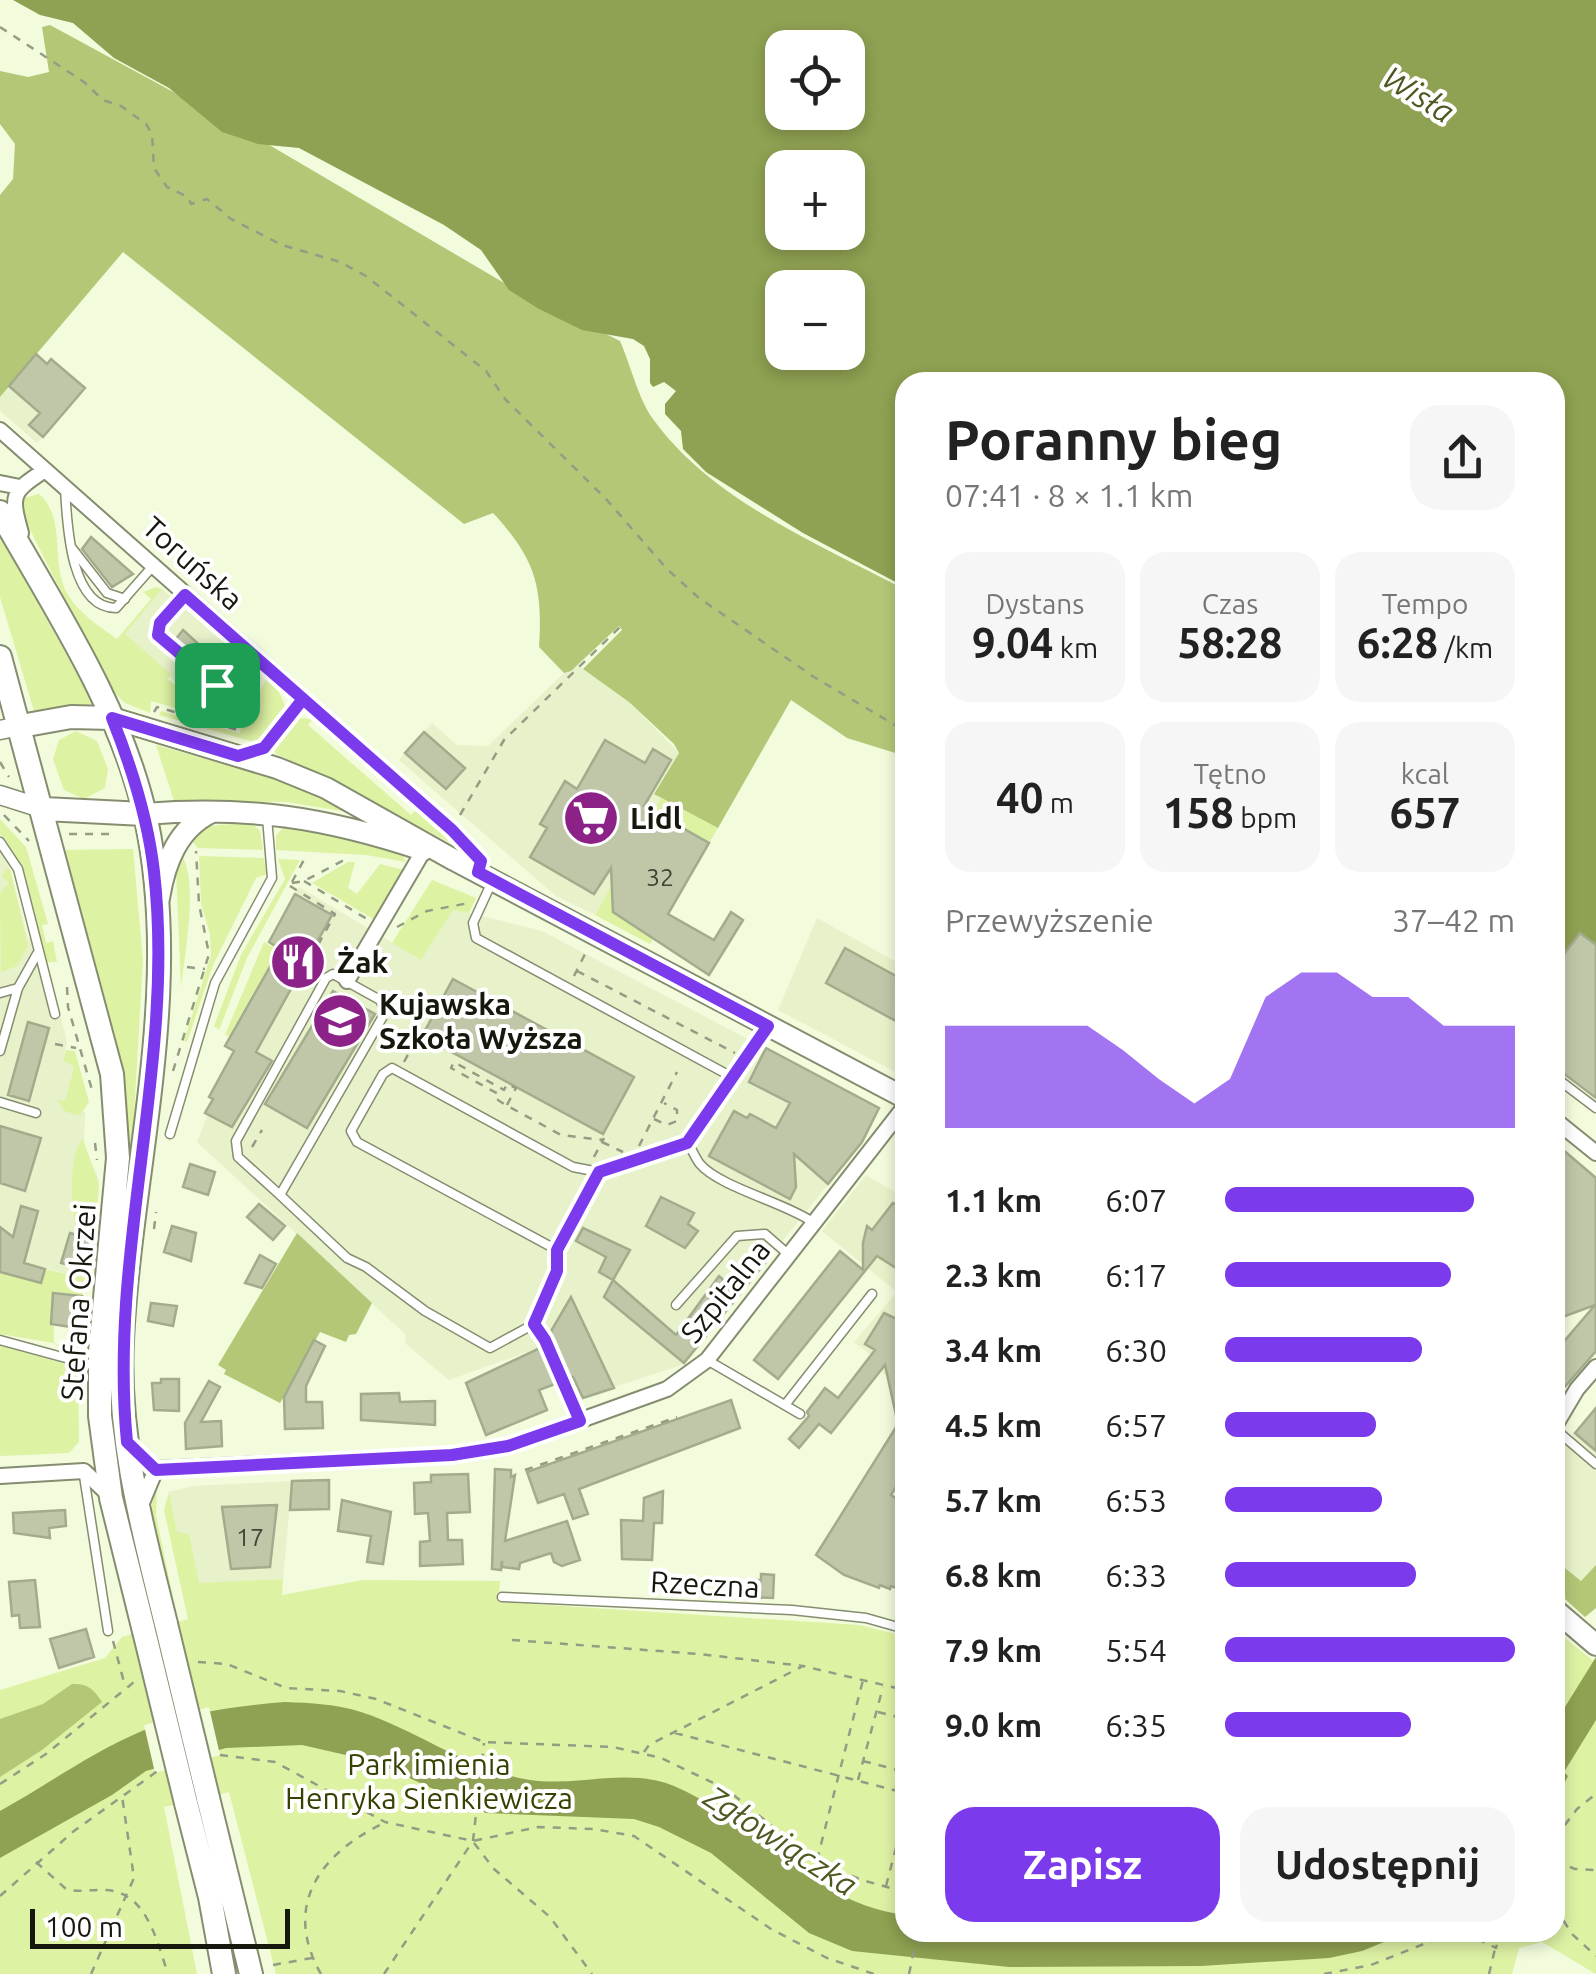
<!DOCTYPE html>
<html lang="pl">
<meta charset="utf-8">
<style>
body{margin:0;font-family:Ubuntu,sans-serif;background:#f6f6f6;color:#222;height:100vh;display:flex;flex-direction:column;font-size:38px;white-space:nowrap}
*{box-sizing:border-box;margin:0}
p{font-size:32px;color:#767676}
.icon{flex:none;width:55px;height:55px;fill:none;stroke:currentColor;stroke-width:2;stroke-linecap:round;stroke-linejoin:round}
.map{position:relative;flex:1;overflow:hidden}
.sheet{position:absolute;left:895px;top:372px;width:670px;height:1570px;display:flex;flex-direction:column;background:#fff;border-radius:30px;box-shadow:0 5px 15px #0003}
.sheet>*{flex:none}
.buttons{position:absolute;left:765px;top:30px;display:grid;gap:20px}
.buttons a{display:grid;place-items:center;width:100px;height:100px;border-radius:20px;background:#fff;box-shadow:0 5px 15px #0003;font-size:50px}
.scale{position:absolute;left:30px;bottom:25px;width:260px;box-sizing:border-box;padding-left:10px;border:5px solid #16180d;border-top:0;font-size:28px;line-height:35px;white-space:nowrap;color:#16180d;-webkit-text-stroke:8px #fff;paint-order:stroke}
.pin{position:absolute;display:grid;place-items:center;width:85px;height:85px;color:#fff;margin:-42px;border-radius:20px;box-shadow:0 5px 15px #0006}
.round{display:grid;place-items:center;flex:none;width:105px;height:105px;border-radius:30px;background:#f6f6f6}
.summary{display:flex;align-items:center;justify-content:space-between;height:170px;padding:0 50px}
h1{font-size:55px;font-weight:600;line-height:75px}
.figures{display:grid;grid-template-columns:repeat(3,1fr);gap:15px;height:170px;padding:10px 50px}
.figures div{display:grid;align-content:center;border-radius:25px;background:#f6f6f6;text-align:center}
.figures b{font-size:42px;font-weight:600}
.figures small{font-size:28px;font-weight:400}
.figures p{font-size:28px}
.chart{height:280px;padding:20px 50px}
.chart p{display:flex;justify-content:space-between}
.chart svg{width:100%;height:180px;margin-top:10px;fill:#7c3aed;opacity:.7}
.action{display:flex;gap:20px;margin-top:auto;padding:20px 50px}
.action a{flex:1;height:115px;border-radius:30px;background:#7c3aed;color:#fff;font-size:40px;font-weight:600;line-height:115px;text-align:center}
.action a+a{background:#f6f6f6;color:#222}
ul{padding:0 50px;list-style:none;font-size:32px}
li{display:grid;grid-template-columns:160px 120px 1fr;align-items:center;height:75px}
li i{height:25px;border-radius:12px;background:#7c3aed}
.map>svg:first-child{display:block}
.built{fill:#e7f1ca}
.green{fill:#def2a4}
.forest{fill:#b4c777}
.water{fill:#8fa152;fill-rule:evenodd}
.pier{fill:#f2fbdb}
.building{fill:#bfc7a8;stroke:#a3ab8d;stroke-width:2.5}
.lines{fill:none;stroke-linecap:round;stroke-linejoin:round}
.service-casing{stroke:#858d70;stroke-width:11}
.minor-casing{stroke:#858d70;stroke-width:18}
.tertiary-casing{stroke:#858d70;stroke-width:21}
.secondary-casing{stroke:#858d70;stroke-width:24}
.primary-casing{stroke:#858d70;stroke-width:26}
.path{stroke:#959c84;stroke-width:2.5;stroke-dasharray:8 8;stroke-linecap:butt}
.service{stroke:#fff;stroke-width:8}
.minor{stroke:#fff;stroke-width:14}
.tertiary{stroke:#fff;stroke-width:18}
.secondary{stroke:#fff;stroke-width:20}
.primary{stroke:#fff;stroke-width:22}
.primary-bridge-casing{stroke:#858d70;stroke-width:26;stroke-linecap:butt}
.primary-bridge{stroke:#fff;stroke-width:22}
.route-casing{stroke:#fff;stroke-width:20}
.route{stroke:#7c3aed;stroke-width:12}
.labels{text-anchor:middle;dominant-baseline:central;stroke-width:8;stroke-linejoin:round;paint-order:stroke}
.number-label{font-size:25px;fill:#404434}
.street-label{font-size:30px;fill:#16180d;stroke:#fff}
.poi-label{font-size:30px;font-weight:bold;fill:#16180d;stroke:#fff;text-anchor:start}
.park-label{font-size:30px;fill:#364102;stroke:#fff}
.water-label{font-size:32px;font-style:italic;fill:#4d5920;stroke:#fff}
</style>
<div class="map">
<svg width="1596" height="1974" viewBox="0 0 1596 1974">
<rect width="100%" height="100%" fill="#f2fbdb"/>
<path class="built" d="M37 354 47 363 51 359 85 388 37 443 0 411V397Z
M162 589 252 667 220 705 207 711 125 634Z
M577 665 629 702 679 753 654 793 661 798 595 915 556 896 399 760 432 723 457 745 488 746 564 673Z
M0 850 10 869 28 939 40 937 67 1042 63 1061 74 1065 65 1101 85 1112 84 1146 99 1180 95 1240 85 1278 0 1257Z
M299 887 421 960 453 909 542 931 879 1108 862 1142 684 1364 563 1404 541 1347 449 1380 406 1344 405 1334 197 1142 213 1100 209 1097 234 1052 225 1046 280 949 269 942Z
M817 918 905 967V1077L778 1010Z
M866 1175 905 1198V1410L893 1402 891 1394 896 1384 867 1360 871 1355 854 1342 897 1292 822 1231Z
M1596 1408V1608L1585 1617 1555 1590V1441L1565 1444Z
M292 1481 283 1579 198 1584 189 1535 177 1532 169 1492 193 1486Z"/>
<path class="green" d="M39 494C67 518 50 563 67 593 79 614 99 626 117 639L151 599 143 592 156 587 162 589 125 634 171 674 168 679 206 711 215 701 221 704 252 667 260 674 237 726 151 701 150 713 125 703 110 688 23 516 24 498Z
M0 535 92 701V704L34 711 0 597Z
M266 679 279 692 285 706 265 738 257 743 159 715 161 711 239 733Z
M302 718 312 720 308 725 411 815 418 808 452 839 451 843 275 753 273 749 297 719Z
M76 731 97 741 108 769 105 788 84 799 64 790 53 759 59 740Z
M156 745 305 787 353 813 287 802 174 801Z
M661 798 718 828 650 944 595 915Z
M0 819 26 847 48 924 42 925 46 943 53 941 57 962H46L22 868 0 834Z
M250 822 260 831 263 850 198 848 190 838 210 826Z
M285 825 341 833 401 852 406 862 366 855 276 850V836Z
M133 849 143 960 131 1166 116 1040 65 850Z
M180 854C200 875 184 958 181 988L176 870Z
M199 856 264 858 267 874 256 878 213 965 187 1042 184 1041 211 955 210 934 201 904Z
M278 859 300 860 247 958 219 1030 214 1026 241 955 285 879Z
M348 862H355L348 888 357 894 380 864 405 870 375 920 312 883Z
M6 869H10L28 946 17 966 1 972 0 893 9 883 2 876Z
M432 880 476 898 469 913 453 910 421 960 392 943Z
M264 942 278 950 229 1036 225 1035Z
M66 1050 75 1051 89 1102 80 1115 66 1112 56 1099 65 1101 74 1066 63 1061Z
M83 1139 99 1185 95 1240 78 1235C70 1217 68 1152 83 1139Z
M45 1269 85 1278 82 1296 53 1294 54 1343 75 1353 81 1328 78 1357 53 1343 0 1334V1272L40 1282Z
M0 1345 78 1368 79 1442 69 1453 0 1456Z
M157 1486 156 1515 178 1622 188 1619 164 1510 169 1492 177 1532 189 1534 199 1583 283 1579 282 1595 363 1580 500 1581 499 1602 859 1625 905 1636V1932H1555V1630L1596 1663V1974L1542 1942 1519 1948 1512 1974H276L229 1792 164 1807 197 1974H0V1690L105 1658 122 1637 176 1622 150 1511Z"/>
<path class="forest" d="M50 25 247 132 506 284 620 341C631 366 638 398 653 419 712 501 819 544 905 590V756L847 738 791 700 718 828 654 794 679 753 674 744 629 702 583 669 622 630 619 626 571 671 564 673 539 647C543 586 535 558 493 513L464 524 123 252 0 397V195L13 179 15 144 0 124V71L28 77 49 72 42 27Z
M297 1233 372 1303 356 1334 349 1335 346 1342 320 1332 280 1403 224 1374 226 1370 218 1365Z
M1555 1560 1581 1581 1596 1565V1608L1585 1617 1555 1590Z
M72 1684C87 1683 94 1689 102 1702L42 1750 0 1777V1719L43 1704Z"/>
<path class="water" d="M13 0H1596V1028L1555 996V382H905V587L803 533 706 472 683 449 681 431 665 414V404L676 391 664 382 653 387 650 383V359L644 346 633 339 582 330 539 309 509 290 481 250 444 225 299 148 258 144 222 132 169 88 114 58 73 23 40 15ZM782 48H848V112H782ZM782 168H848V232H782ZM782 288H848V352H782Z
M1596 1657V1720L1564 1772 1568 1776 1555 1802V1723Z
M285 1702C311 1703 336 1704 361 1712 419 1731 470 1771 530 1780 578 1787 628 1767 674 1786 759 1822 810 1903 905 1915V1932L1406 1933 1362 1951 1329 1958 1201 1966 1009 1967 852 1951 809 1933 711 1853 659 1827 634 1819 486 1813 372 1761 302 1745 226 1748 146 1771 112 1795 0 1858V1811C47 1785 92 1752 142 1731 186 1712 237 1706 285 1702Z"/>
<path class="pier" d="M209 1707 220 1755 155 1773 144 1725Z"/>
<path class="building" d="M36 354 47 364 51 359 85 388 43 437 29 425 40 413 9 386Z
M91 537 133 574 112 587 82 549Z
M183 630 216 660 209 667 175 640Z
M424 732 465 768 446 789 405 753Z
M605 740 645 763 653 749 671 760 644 806 709 843 668 914 714 940 731 912 743 920 709 975 613 912 611 868 594 894 530 857 547 828 540 824 565 781 577 789Z
M295 894 332 915 256 1052 272 1061 232 1127 205 1113 213 1099 209 1097 234 1051 225 1046 280 949 269 942Z
M1580 933 1596 945V1098L1555 1067V966Z
M845 948 905 981V1026L826 983Z
M453 979 634 1077 603 1134 422 1036Z
M333 991 375 1014 307 1128 265 1104Z
M28 1022 49 1028 29 1101 8 1095Z
M766 1048 879 1108 862 1142 828 1184 794 1154 796 1187 790 1199 709 1156 734 1111 747 1118 750 1114 776 1128 790 1103 749 1082Z
M0 1126 41 1138 25 1191 0 1183Z
M1555 1143 1596 1178V1351L1555 1398V1352L1595 1305 1560 1318 1555 1307Z
M190 1164 215 1172 208 1195 183 1187Z
M661 1197 694 1213 688 1224 698 1231 685 1248 646 1226Z
M893 1203 905 1210V1268L898 1264 896 1268 877 1256 778 1379 754 1360 840 1251 863 1270V1243L867 1226 872 1230Z
M259 1204 285 1226 273 1240 247 1217Z
M21 1206 38 1211 24 1263 45 1269 41 1283 0 1272V1227L13 1237Z
M172 1226 196 1233 191 1261 164 1252Z
M583 1228 630 1250 613 1280 599 1272 606 1257 576 1241Z
M70 1233 95 1240 86 1270 61 1263Z
M756 1248 769 1258 684 1363 604 1297 613 1280 676 1335 719 1276 728 1284Z
M260 1255 276 1264 262 1288 245 1283Z
M53 1293 82 1296 78 1328 51 1324Z
M571 1297 614 1388 583 1398 573 1377 569 1378 551 1331Z
M151 1303 177 1306 173 1326 148 1321Z
M884 1313 905 1323V1472L891 1495 905 1504V1591L891 1586 890 1589 880 1585 879 1588 844 1575 816 1555 898 1424 885 1365 831 1433 819 1424 799 1448 789 1439 809 1416 807 1412 825 1388 838 1398 875 1350 865 1344Z
M314 1340 325 1346 306 1386V1402H322L323 1428 285 1429 284 1397Z
M540 1348 555 1384 539 1390 547 1410 486 1435 466 1383Z
M161 1379H179V1411L154 1410 152 1383H161Z
M209 1381 220 1387 201 1422 221 1421 222 1446 186 1449 185 1423Z
M399 1393 400 1402 435 1401V1425L361 1420V1394Z
M731 1400 740 1428 579 1489 588 1514 573 1519 564 1494 538 1503 527 1472Z
M1596 1408V1451L1575 1433Z
M495 1469 511 1470V1477L515 1475 505 1541 567 1521 580 1560 562 1566 554 1562 551 1553 520 1563 519 1569 502 1567V1561L501 1570 492 1569Z
M468 1474 470 1512 447 1513 448 1540H462L463 1564 420 1566V1542L430 1541 428 1513 415 1514 414 1483 431 1482V1475Z
M329 1480V1509L290 1510 292 1481Z
M663 1491 662 1523H654L652 1560 622 1559 621 1520 643 1521 644 1498Z
M342 1500 391 1512 383 1564 367 1562 371 1536 338 1531Z
M277 1505 270 1567 231 1569 222 1507Z
M65 1510 66 1526 49 1528 50 1538 14 1533 13 1513Z
M761 1574 774 1575 773 1598 748 1597 749 1580H761Z
M35 1580 40 1627 20 1628 19 1615 12 1616 9 1582Z
M86 1629 94 1657 59 1668 50 1639Z"/>
<g class="lines">
<g class="service-casing">
<path id="service" d="M65 488C67 520 69 608 116 608L153 566
M71 547 107 593 125 599
M185 595 158 627 160 638 221 686 251 655
M0 842 18 869 55 1014
M491 884 473 923 476 938 732 1077
M0 993 18 988
M0 1051 18 988 37 954
M1555 1077 1596 1108
M0 1102 36 1113
M170 1134 215 983 272 878 267 817
M687 1143C693 1150 695 1158 700 1164 719 1187 789 1204 814 1223
M280 1195 238 1157 236 1141 326 978 333 974 380 1000 386 1011 280 1195 347 1258 366 1267 425 1311 490 1348 534 1324 557 1271V1250L599 1172 667 1153 687 1143 766 1030
M557 1250 357 1142 351 1131 383 1074 392 1068 573 1167 599 1172
M676 1305 737 1236 765 1234 789 1255
M534 1324 545 1340 579 1421
M0 1340 95 1366
M707 1360 800 1414
M785 1405 872 1294
M1555 1429 1596 1464
M84 1476 108 1631
M502 1597 792 1610 866 1618 905 1629"/>
</g>
<g class="minor-casing">
<path id="minor" d="M0 430 452 830 481 861 478 872
M0 483 20 487
M21 533C10 494 12 492 45 470
M239 755 264 748 303 699
M347 981 428 843
M1555 1120 1596 1153
M1555 1426 1577 1389 1596 1367
M130 1446 156 1469 452 1455 509 1446 667 1389 707 1360 905 1106
M0 1476 84 1471 109 1495
M141 1505 156 1469"/>
</g>
<g class="tertiary-casing">
<path id="tertiary" d="M0 730 21 726
M0 795 44 809"/>
</g>
<g class="secondary-casing">
<path id="secondary" d="M112 718 277 768 326 788 454 860 905 1098
M144 814C249 806 324 817 423 850
M159 898C165 862 178 828 212 812
M1555 1610 1596 1645"/>
</g>
<g class="primary-casing">
<path id="primary" d="M0 512C55 609 122 709 146 819 183 992 131 1167 122 1340 117 1437 143 1531 166 1624
M0 657 112 1074 118 1158 100 1352V1416L111 1498 144 1631
M21 726 71 717 112 718
M44 809 144 814
M208 1798 251 1974
M186 1803 210 1897 224 1974"/>
</g>
<path class="path" d="M0 27 84 82 103 100 121 106 146 124 152 134 154 168 167 187 188 197 191 204 207 199 231 219 282 245 340 262 366 276 486 371 505 399 606 499 667 569 699 598 814 677 905 731
M154 712 157 707 238 730 260 684
M0 762 9 777
M4 815 29 841
M460 815 504 740 620 627
M69 834H111
M304 881 367 919
M292 882 306 856
M292 883 304 881 348 858
M290 886 335 914 312 956 326 964
M397 927 427 911 469 903
M187 967 205 969
M577 971 735 1053
M574 976 586 952
M67 987 68 1007 92 1090
M55 1044 76 1048
M404 1062 417 1038 408 1034 421 1009 432 1015
M173 1071 209 954 199 904 196 851
M507 1105 516 1088 507 1084 504 1090 454 1062 451 1068 500 1095 498 1100 504 1104 561 1135 603 1140
M654 1119 667 1125 677 1121V1110L664 1103
M602 1142 623 1152
M95 1143 97 1160
M639 1146 677 1072
M252 1147 262 1130
M594 1157 604 1138
M154 1229 156 1212
M525 1470 677 1417
M512 1640 699 1654 803 1666
M113 1641 125 1686
M198 1662 227 1664 286 1688 340 1691 376 1699 484 1742 613 1747 661 1758 726 1789 817 1862 862 1880 905 1892
M878 1712 905 1719
M675 1733 905 1793
M644 1752 649 1745 803 1666 905 1690
M220 1755 275 1762 385 1822 473 1841 538 1827 593 1829 634 1836 771 1929 827 1958 874 1974
M863 1761 905 1772
M858 1780 883 1687
M0 1784 46 1754 134 1682
M1555 1838 1577 1809 1596 1794
M474 1843 494 1869 550 1917 592 1974
M817 1860 863 1680
M1555 1861 1575 1869 1596 1870
M36 1862 66 1889C80 1893 92 1889 106 1890 147 1892 157 1942 168 1974
M886 1886 905 1813
M0 1896 74 1831 159 1770
M1555 1907 1572 1934 1596 1956
M1463 1932 1496 1948 1500 1932
M273 1965 312 1958
M91 1974 134 1878 122 1796
M321 1974C282 1906 320 1854 382 1824
M384 1974 473 1841 484 1743
M909 1974 918 1932
M1324 1974 1371 1965 1454 1932
M1489 1974 1495 1949"/>
<use href="#service" class="service"/>
<use href="#minor" class="minor"/>
<use href="#tertiary" class="tertiary"/>
<use href="#secondary" class="secondary"/>
<use href="#primary" class="primary"/>
<g class="primary-bridge-casing">
<path id="primary-bridge" d="M166 1624 208 1798
M144 1631 186 1803"/>
</g>
<use href="#primary-bridge" class="primary-bridge"/>
</g>
<g class="lines">
<g class="route-casing">
<path id="route" d="M217 685H224L251 654 303 699 264 748 238 756 112 718C132 768 148 818 154 872 176 1063 108 1251 127 1442L156 1470 452 1455 508 1446 580 1421 545 1340 534 1324 557 1271V1250L599 1172 687 1143 768 1026 478 872 481 861 452 830 185 595 160 623 158 635 217 685"/>
</g>
<use href="#route" class="route"/>
</g>
<defs>
<g id="supermarket-disc" transform="scale(2.875)"><circle r="9.5" fill="#8c2287" stroke="#fff"/><path d="M-6-5.5h2.5l.6 2H6L4.5 2H-2.5L-4.4-4H-6ZM-1.5 3.2a1.3 1.3 0 1 0 .1 0ZM3 3.2a1.3 1.3 0 1 0 .1 0Z" fill="#fff"/></g>
<g id="restaurant-disc" transform="scale(2.875)"><circle r="9.5" fill="#8c2287" stroke="#fff"/><path d="M-5-6h1v4h1v-4h1v4h1v-4h1v5L-1.5 .5V6h-2V.5L-5-1ZM5-6V6H3V1.5H1.5Q1.5-4 5-6Z" fill="#fff"/></g>
<g id="university-disc" transform="scale(2.875)"><circle r="9.5" fill="#8c2287" stroke="#fff"/><path d="M0-5L7-2L0 1L-7-2ZM-4 1L0 2.5L4 1V4Q0 6-4 4Z" fill="#fff"/></g>
</defs>
<g fill-rule="evenodd">
<use href="#supermarket-disc" x="591" y="818"/>
<use href="#restaurant-disc" x="298" y="962"/>
<use href="#university-disc" x="340" y="1021"/>
</g>
<g class="labels">
<g class="number-label">
<text x="660" y="877">32</text>
<text x="250" y="1537">17</text>
</g>
<g class="street-label">
<text transform="translate(193 563) rotate(42)">Toruńska</text>
<text transform="translate(725 1291) rotate(-51)">Szpitalna</text>
<text transform="translate(78 1302) rotate(-86)">Stefana Okrzei</text>
<text transform="translate(705 1584) rotate(3)">Rzeczna</text>
</g>
<g class="poi-label">
<text x="630" y="818">Lidl</text>
<text x="337" y="962">Żak</text>
<text x="379" y="1004">Kujawska<tspan x="379" dy="34">Szkoła Wyższa</tspan></text>
</g>
<g class="park-label">
<text x="429" y="1764">Park imienia<tspan x="429" dy="34">Henryka Sienkiewicza</tspan></text>
</g>
<g class="water-label">
<text transform="translate(1419 94) rotate(32)">Wisła</text>
<text transform="translate(781 1840) rotate(33)">Zgłowiączka</text>
</g>
</g>
</svg>
<div class="buttons">
<a><svg class="icon" aria-label="locate" viewBox="0 0 24 24"><circle cx="12" cy="12" r="6"/><path d="M12 2v4M12 18v4M2 12h4M18 12h4"/></svg></a>
<a>+</a>
<a>−</a>
</div>
<div class="scale">100 m</div>
<div class="pin" style="left:217px;top:685px;background:#1e9e55"><svg class="icon" aria-label="arrive" viewBox="0 0 24 24"><path d="M6 21V4h12l-3 4 3 4H6"/></svg></div>
<section class="sheet">
<div class="summary"><div><h1>Poranny bieg</h1><p>07:41 · 8 × 1.1 km</p></div><a class="round"><svg class="icon" aria-label="share" viewBox="0 0 24 24"><path d="M12 15V3M7 8l5-5 5 5M5 13v7h14v-7"/></svg></a></div>
<div class="figures">
<div><p>Dystans</p><b>9.04<small> km</small></b></div>
<div><p>Czas</p><b>58:28</b></div>
<div><p>Tempo</p><b>6:28<small> /km</small></b></div>
</div>
<div class="figures">
<div><b>40<small> m</small></b></div>
<div><p>Tętno</p><b>158<small> bpm</small></b></div>
<div><p>kcal</p><b>657</b></div>
</div>
<div class="chart"><p><span>Przewyższenie</span>37–42 m</p>
<svg viewBox="0 0 160 44" preserveAspectRatio="none"><path d="M0 44V19L10 19L20 19L30 19L40 19L50 25L60 32L70 38L80 32L90 12L100 6L110 6L120 12L130 12L140 19L150 19L160 19V44z"/></svg>
</div>
<ul>
<li><b>1.1 km</b>6:07<i style="width:86%"></i></li>
<li><b>2.3 km</b>6:17<i style="width:78%"></i></li>
<li><b>3.4 km</b>6:30<i style="width:68%"></i></li>
<li><b>4.5 km</b>6:57<i style="width:52%"></i></li>
<li><b>5.7 km</b>6:53<i style="width:54%"></i></li>
<li><b>6.8 km</b>6:33<i style="width:66%"></i></li>
<li><b>7.9 km</b>5:54<i style="width:100%"></i></li>
<li><b>9.0 km</b>6:35<i style="width:64%"></i></li>
</ul>
<div class="action"><a>Zapisz</a><a>Udostępnij</a></div>
</section>
</div>
